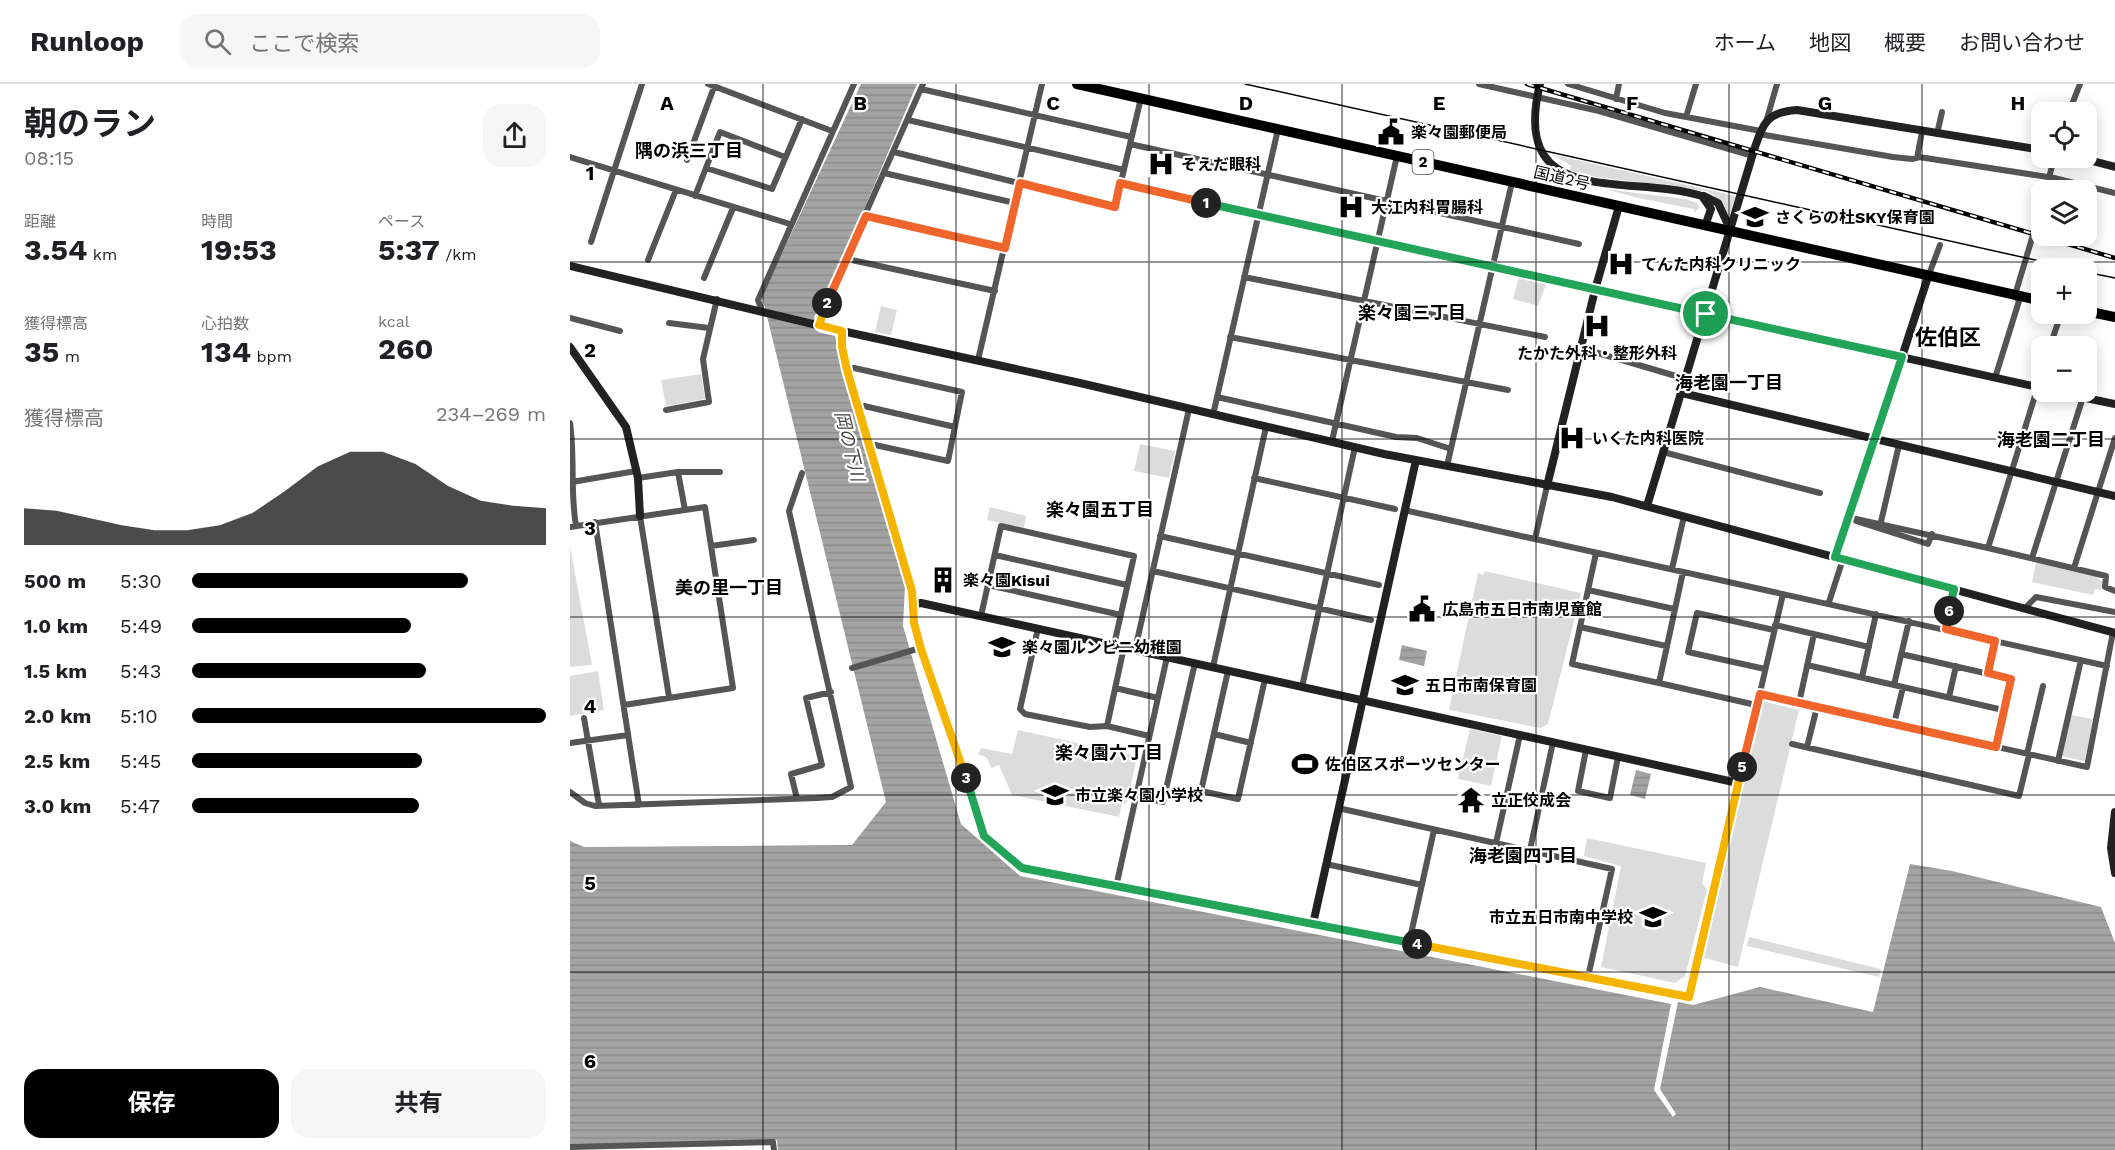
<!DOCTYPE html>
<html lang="ja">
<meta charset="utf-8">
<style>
body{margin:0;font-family:"Work Sans","Noto Sans JP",sans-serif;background:#f6f6f6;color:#202124;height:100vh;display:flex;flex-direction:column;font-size:22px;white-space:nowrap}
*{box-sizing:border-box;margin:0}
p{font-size:20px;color:#757577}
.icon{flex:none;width:33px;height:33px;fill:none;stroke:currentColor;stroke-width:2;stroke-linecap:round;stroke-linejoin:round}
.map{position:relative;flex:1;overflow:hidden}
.side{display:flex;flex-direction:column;background:#fff;width:570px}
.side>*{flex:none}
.tools{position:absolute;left:1461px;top:18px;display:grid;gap:12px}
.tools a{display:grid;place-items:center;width:66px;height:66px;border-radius:12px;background:#fff;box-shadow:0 3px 15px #0003;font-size:30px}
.pin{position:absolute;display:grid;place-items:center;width:51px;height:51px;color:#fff;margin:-26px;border:3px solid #fff;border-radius:50%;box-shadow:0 2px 6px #0007}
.km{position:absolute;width:30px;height:30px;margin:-15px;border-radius:50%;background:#222;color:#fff;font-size:16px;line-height:30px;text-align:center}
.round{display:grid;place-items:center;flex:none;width:63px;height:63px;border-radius:18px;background:#f6f6f6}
.headline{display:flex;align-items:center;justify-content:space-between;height:102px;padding:0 24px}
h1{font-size:33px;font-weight:700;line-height:45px}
.metrics{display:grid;grid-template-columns:repeat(3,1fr);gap:9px;height:102px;padding:6px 24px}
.metrics div{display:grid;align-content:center}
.metrics b{font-size:30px;font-weight:700}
.metrics small{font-size:16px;font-weight:400}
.metrics p{font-size:16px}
.chart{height:168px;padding:12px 24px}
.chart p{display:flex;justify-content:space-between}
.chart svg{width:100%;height:108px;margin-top:6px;fill:#000;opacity:.7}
.cta{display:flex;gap:12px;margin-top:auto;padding:12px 24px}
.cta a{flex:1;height:69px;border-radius:18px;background:#000;color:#fff;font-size:24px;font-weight:700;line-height:69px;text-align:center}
.cta a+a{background:#f6f6f6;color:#202124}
ul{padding:0 24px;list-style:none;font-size:20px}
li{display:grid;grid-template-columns:96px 72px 1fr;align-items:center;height:45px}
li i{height:15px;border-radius:8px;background:#000}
header{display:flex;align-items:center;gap:36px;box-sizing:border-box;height:84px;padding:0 30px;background:#fff;border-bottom:2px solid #e0e0e0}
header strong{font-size:28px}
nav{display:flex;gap:33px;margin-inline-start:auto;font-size:21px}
.search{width:420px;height:54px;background:#f6f6f6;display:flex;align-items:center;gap:15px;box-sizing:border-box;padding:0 21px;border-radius:18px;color:#757577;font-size:22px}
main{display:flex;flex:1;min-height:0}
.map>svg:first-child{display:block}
.green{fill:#dcdcdc}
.water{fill:url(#water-rules)}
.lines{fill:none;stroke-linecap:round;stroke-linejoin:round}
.street{stroke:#555;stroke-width:6}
.secondary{stroke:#222;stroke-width:8}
.highway{stroke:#000;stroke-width:10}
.tram{stroke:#000;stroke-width:1.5}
.rail-casing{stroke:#000;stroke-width:4.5}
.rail{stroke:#fff;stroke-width:2;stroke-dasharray:7;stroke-linecap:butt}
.split-1-casing{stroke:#fff;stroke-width:12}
.split-2-casing{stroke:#fff;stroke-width:12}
.split-3-casing{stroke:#fff;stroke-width:12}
.split-4-casing{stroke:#fff;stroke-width:12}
.split-5-casing{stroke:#fff;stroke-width:12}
.split-6-casing{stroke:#fff;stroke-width:12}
.split-7-casing{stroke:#fff;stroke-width:12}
.split-1{stroke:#22a559;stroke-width:8}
.split-2{stroke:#f0652b;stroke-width:8}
.split-3{stroke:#f5b400;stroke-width:8}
.split-4{stroke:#22a559;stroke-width:8}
.split-5{stroke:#f5b400;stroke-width:8}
.split-6{stroke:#f0652b;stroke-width:8}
.split-7{stroke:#22a559;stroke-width:8}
.grid{fill:none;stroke:#000;stroke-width:1.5;stroke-opacity:0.55}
.labels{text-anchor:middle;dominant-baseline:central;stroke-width:4.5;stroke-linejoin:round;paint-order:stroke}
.shield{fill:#fff;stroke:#4c4c4c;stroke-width:1.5}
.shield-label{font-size:15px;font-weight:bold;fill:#000}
.poi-label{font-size:16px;font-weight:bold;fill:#000;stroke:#fff;text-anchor:start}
.street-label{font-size:16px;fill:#000;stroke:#fff}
.neighbourhood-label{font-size:18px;font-weight:bold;fill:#000;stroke:#fff}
.water-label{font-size:18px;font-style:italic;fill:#444;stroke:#fff}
.district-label{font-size:22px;font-weight:bold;fill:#000;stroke:#fff}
.grid-label{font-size:20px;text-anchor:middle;font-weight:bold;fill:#000;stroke:#fff;stroke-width:4.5;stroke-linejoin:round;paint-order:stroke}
</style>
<header>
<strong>Runloop</strong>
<div class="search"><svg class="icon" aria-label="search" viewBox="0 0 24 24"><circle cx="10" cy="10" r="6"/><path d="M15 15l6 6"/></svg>ここで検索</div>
<nav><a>ホーム</a><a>地図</a><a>概要</a><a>お問い合わせ</a></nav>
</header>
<main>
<section class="side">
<div class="headline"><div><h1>朝のラン</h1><p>08:15</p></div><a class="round"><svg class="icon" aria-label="share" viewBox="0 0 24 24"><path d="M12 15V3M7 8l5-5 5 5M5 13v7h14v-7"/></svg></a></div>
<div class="metrics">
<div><p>距離</p><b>3.54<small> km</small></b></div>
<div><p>時間</p><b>19:53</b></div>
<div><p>ペース</p><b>5:37<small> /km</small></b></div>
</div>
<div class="metrics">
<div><p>獲得標高</p><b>35<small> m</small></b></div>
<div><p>心拍数</p><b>134<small> bpm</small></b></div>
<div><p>kcal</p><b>260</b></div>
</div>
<div class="chart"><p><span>獲得標高</span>234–269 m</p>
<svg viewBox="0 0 160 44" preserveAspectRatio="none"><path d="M0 44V29L10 30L20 33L30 36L40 38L50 38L60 36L70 31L80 22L90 12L100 6L110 6L120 11L130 20L140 26L150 28L160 29V44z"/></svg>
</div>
<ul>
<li><b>500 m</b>5:30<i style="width:78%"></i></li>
<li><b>1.0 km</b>5:49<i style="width:62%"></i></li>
<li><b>1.5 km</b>5:43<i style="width:66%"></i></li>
<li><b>2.0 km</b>5:10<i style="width:100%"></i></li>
<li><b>2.5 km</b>5:45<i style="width:65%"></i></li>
<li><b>3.0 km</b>5:47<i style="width:64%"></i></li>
</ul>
<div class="cta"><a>保存</a><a>共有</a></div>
</section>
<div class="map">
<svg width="1545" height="1066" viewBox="0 0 1545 1066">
<defs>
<pattern id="water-rules" width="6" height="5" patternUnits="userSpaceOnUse" patternTransform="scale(1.5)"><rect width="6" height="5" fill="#a3a3a3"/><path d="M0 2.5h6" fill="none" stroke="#8b8b8b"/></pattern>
</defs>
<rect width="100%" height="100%" fill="#fff"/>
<path class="green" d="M984 71 1166 112 1159 132 1145 112 1137 107 1012 91 1000 86 1001 82Z
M1035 105 1115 115 1127 119 1129 124 1124 129V125L1068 114Z
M949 192 977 198 968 222 943 215Z
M311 222 327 226 321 251 305 248Z
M131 290 135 315 96 322 91 296Z
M570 360 605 367 599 394 564 387Z
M420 423 456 432 454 444 417 436Z
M0 462 22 581 0 583Z
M1466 478 1525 491 1533 499 1531 506 1525 505 1523 511 1462 498Z
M915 487 1011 509 978 640 971 644 879 626 908 489 913 491Z
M28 587 34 626 0 632V592Z
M1191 617 1229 626 1168 883 1131 873Z
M1501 631 1523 635 1515 676 1513 677 1492 672Z
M900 645 932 652 921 702 888 695Z
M448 646 567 672 557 719 552 720 549 733 442 711 429 681 421 684 417 674 408 670 411 664 442 670Z
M1017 754 1136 779 1132 799 1137 806 1115 892 1105 899 1031 883 1051 782 1014 772Z
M1179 853 1311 885 1309 893 1177 862Z"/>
<path class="water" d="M291 0H347L258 211 244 233 248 248 265 252 335 502 333 542 391 740 450 792 1101 920 1084 1006 1103 1033 1106 1030 1090 1005 1108 918 1123 921 1190 903 1303 928 1340 780 1382 787 1531 823 1545 859V1066H208L207 1056 0 1062V757L14 763 282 761 316 718 192 212Z
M832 561 857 567 854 582 829 576Z
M1066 686 1081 690 1075 715 1060 711Z"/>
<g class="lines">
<path class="street" d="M138 0 262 47
M909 0 1029 27 1183 72
M998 0 1095 29 1191 47
M351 5 561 53
M1046 15 1049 0
M1499 28 1510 0
M1116 33 1126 0
M338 36 554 86
M1196 38 1207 0
M1189 50 1323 73 1342 75 1349 73 1484 94 1545 109
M1367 50 1372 28
M560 60 1009 160
M324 68 545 123 571 14
M0 73 220 140
M1347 74 1352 48
M117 76 144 3
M136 84 202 105 232 35
M314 89 445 119
M551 99 1136 230
M1476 106 1484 74
M125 112 150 48 215 73
M296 132 435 164
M21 158 72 0
M277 175 425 207
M78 176 106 106
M674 193 975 253
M1358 193 1370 161
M134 194 163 124
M192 227 188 216 284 0
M0 234 50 247
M99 239 139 244
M249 241 251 230 353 0
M272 247V263L277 286 342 507 349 558 362 601 384 654 414 752 452 785 1119 913 1213 510
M660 253 938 306
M1480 262 1491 230
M1011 264 1116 295
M408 276 472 0
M277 286 284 284 392 308 378 377 305 361 300 363
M1425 294 1449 217 1445 211 1472 121
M647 313 826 353 847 354 881 365
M289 324 294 322 385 343
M96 326 139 318 133 275 147 215
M643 331 708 45
M0 339C5 373 0 407 6 442
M762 357 827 72
M1093 368 1250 409
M877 382 942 98
M108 388 115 426
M68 394 108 388H150
M684 394 825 425
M2 398 66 387
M834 426 1537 582
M70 432 99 613
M1277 433 1418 464 1472 289
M1286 437 1358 460 1362 450
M25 438 69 721
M1310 442 1329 361
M0 443 135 423 163 604 54 621
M590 452 809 501
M965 455 977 402
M141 462 184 456
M1418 464 1536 492 1535 503 1545 507
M1026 469 1002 580 1089 599 1113 488
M425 471 557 501
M1265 473 1332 273
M1462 474 1513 313
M1504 484 1545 354
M1102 485 1114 432
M583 487 801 536
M418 501 551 531
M1018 506 1104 525
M1259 518 1273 475
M1455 524 1466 513 1545 528
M411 532 431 442 564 472 544 561
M1205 541 1299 563
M1010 543 1096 562
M468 544 450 625 455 630 520 643 537 642 579 652
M1376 545 1384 505
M565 566 619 325
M1331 570 1441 595 1426 663
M1237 581 1433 626
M643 583 696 343
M282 584 347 565
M1195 585 1118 568 1127 529 1204 546
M658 587 631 707 668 715 695 595
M1418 589 1425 557
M1292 593 1306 530
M1089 599 1186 621
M1324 601 1339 537
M732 603 785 363
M545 604 588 614
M1189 610 1517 683 1543 548
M1379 613 1386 582
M1229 619 1244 550
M14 634 29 721
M1324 640 1333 603
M537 642 554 563
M644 650 681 659
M0 659 58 651
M1222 660 1449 712 1459 671
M1237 663 1247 623
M1016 666 1008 707 1040 714 1048 673
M1457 670 1473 602
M1488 677 1511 576
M0 708 15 719 25 722 247 714 262 713 281 703 219 427 232 389
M566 712 593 718 625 579
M227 715 221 690 252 681 236 614 261 608
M768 724 1042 785 1018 893
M926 759 950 651
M960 766 983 658
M756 780 852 801
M546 803 597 573
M839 859 864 746
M0 1063 203 1058 204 1066"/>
<path class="secondary" d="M970 0C939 127 1058 89 1132 112L1141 125 1135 142
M1511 74 1545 83
M1134 112 1148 119 1161 147
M0 182 272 247 510 299 814 370 1042 413 1545 549
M1136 230 1472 304
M1342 242 1358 193
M0 263 56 343 68 394 70 432
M1332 273 1341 245
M1487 308 1545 320
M1112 309 1545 412
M977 402 1025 206 1049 122
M1077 422 1184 66C1193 40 1196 28 1227 26L1472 66
M345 520 351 519 1168 699
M1545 728 1541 764 1545 789
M743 840 846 376"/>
<path class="highway" d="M507 0 1472 217
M1516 227 1545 233"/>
<path class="tram" d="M675 0 1501 184
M1516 188 1545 194"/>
<g class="rail-casing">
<path id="rail" d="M957 0 1545 174"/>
</g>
<use href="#rail" class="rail"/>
</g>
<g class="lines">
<g class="split-1-casing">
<path id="split-1" d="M636 119 1136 230"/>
</g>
<g class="split-2-casing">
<path id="split-2" d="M257 219 296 132 435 164 450 99 545 123 550 99 636 119"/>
</g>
<g class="split-3-casing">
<path id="split-3" d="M257 219 249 241 272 247V263L277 286 342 507 344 539 351 565 396 694"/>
</g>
<g class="split-4-casing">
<path id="split-4" d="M396 694 414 752 452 784 847 860"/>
</g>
<g class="split-5-casing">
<path id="split-5" d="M847 860 1119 913 1172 683"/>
</g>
<g class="split-6-casing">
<path id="split-6" d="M1172 683 1190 610 1426 663 1441 595 1418 589 1425 557 1376 545 1379 527"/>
</g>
<g class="split-7-casing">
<path id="split-7" d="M1136 230 1332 273 1265 473 1384 505 1379 527"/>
</g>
<use href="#split-1" class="split-1"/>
<use href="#split-2" class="split-2"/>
<use href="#split-3" class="split-3"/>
<use href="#split-4" class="split-4"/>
<use href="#split-5" class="split-5"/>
<use href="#split-6" class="split-6"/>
<use href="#split-7" class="split-7"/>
</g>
<path class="grid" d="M193 0V1066M386 0V1066M579 0V1066M772 0V1066M966 0V1066M1159 0V1066M1352 0V1066M0 178H1545M0 355H1545M0 533H1545M0 711H1545M0 888H1545"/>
<defs>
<g id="civic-bare" transform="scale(2.07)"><path d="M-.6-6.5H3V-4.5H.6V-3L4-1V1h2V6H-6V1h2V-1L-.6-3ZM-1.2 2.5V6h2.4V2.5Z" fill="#000" stroke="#fff" stroke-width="2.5" paint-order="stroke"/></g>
<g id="hospital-bare" transform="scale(2.07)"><path d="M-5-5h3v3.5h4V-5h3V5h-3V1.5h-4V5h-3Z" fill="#000" stroke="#fff" stroke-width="2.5" paint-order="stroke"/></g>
<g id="school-bare" transform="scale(2.07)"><path d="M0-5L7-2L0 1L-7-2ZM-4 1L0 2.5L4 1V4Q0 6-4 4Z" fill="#000" stroke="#fff" stroke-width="2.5" paint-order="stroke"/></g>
<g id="building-bare" transform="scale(2.07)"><path d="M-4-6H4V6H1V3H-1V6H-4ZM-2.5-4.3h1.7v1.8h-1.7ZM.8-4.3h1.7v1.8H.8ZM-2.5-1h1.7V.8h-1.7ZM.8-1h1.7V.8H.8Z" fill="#000" stroke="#fff" stroke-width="2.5" paint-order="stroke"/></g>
<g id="stadium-bare" transform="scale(2.07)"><path d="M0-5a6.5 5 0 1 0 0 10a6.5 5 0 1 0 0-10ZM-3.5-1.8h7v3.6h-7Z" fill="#000" stroke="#fff" stroke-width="2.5" paint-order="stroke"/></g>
<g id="temple-bare" transform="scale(2.07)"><path d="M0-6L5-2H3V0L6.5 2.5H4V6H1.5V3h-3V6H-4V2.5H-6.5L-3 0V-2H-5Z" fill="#000" stroke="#fff" stroke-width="2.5" paint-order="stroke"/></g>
</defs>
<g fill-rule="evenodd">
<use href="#civic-bare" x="821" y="48"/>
<use href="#hospital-bare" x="591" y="80"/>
<use href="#hospital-bare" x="781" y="123"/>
<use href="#school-bare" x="1185" y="133"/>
<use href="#hospital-bare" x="1051" y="180"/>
<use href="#hospital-bare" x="1027" y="242"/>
<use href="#hospital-bare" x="1002" y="354"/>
<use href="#building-bare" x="373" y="496"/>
<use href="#civic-bare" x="852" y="525"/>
<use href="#school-bare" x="432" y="563"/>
<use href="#school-bare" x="835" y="601"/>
<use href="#stadium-bare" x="735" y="680"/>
<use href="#school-bare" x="485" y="711"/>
<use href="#temple-bare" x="901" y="716"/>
<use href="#school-bare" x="1083" y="833"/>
</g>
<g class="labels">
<rect class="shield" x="842.5" y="66" width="21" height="24" rx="4.5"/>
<g class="shield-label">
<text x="853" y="78">2</text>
</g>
<g class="poi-label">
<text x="841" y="48">楽々園郵便局</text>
<text x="611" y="80">そえだ眼科</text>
<text x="801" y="123">大江内科胃腸科</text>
<text x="1205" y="133">さくらの杜SKY保育園</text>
<text x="1071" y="180">てんた内科クリニック</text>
<text x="1027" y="269" text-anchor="middle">たかた外科・整形外科</text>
<text x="1022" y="354">いくた内科医院</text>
<text x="393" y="496">楽々園Kisui</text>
<text x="872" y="525">広島市五日市南児童館</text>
<text x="452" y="563">楽々園ルンビニ幼稚園</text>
<text x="855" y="601">五日市南保育園</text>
<text x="755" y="680">佐伯区スポーツセンター</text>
<text x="505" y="711">市立楽々園小学校</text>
<text x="921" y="716">立正佼成会</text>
<text x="1063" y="833" text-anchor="end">市立五日市南中学校</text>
</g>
<g class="street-label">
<text transform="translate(992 94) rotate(13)">国道2号</text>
</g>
<g class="neighbourhood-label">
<text x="119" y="66">隅の浜三丁目</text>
<text x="842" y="228">楽々園三丁目</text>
<text x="1159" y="298">海老園一丁目</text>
<text x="1481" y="355">海老園二丁目</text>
<text x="530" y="425">楽々園五丁目</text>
<text x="159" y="503">美の里一丁目</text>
<text x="539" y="668">楽々園六丁目</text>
<text x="953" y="771">海老園四丁目</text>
</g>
<g class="water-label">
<text transform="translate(280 362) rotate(76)">岡の下川</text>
</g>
<g class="district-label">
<text x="1378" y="253">佐伯区</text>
</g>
</g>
<g class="grid-label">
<text x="97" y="26">A</text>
<text x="290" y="26">B</text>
<text x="483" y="26">C</text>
<text x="676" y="26">D</text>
<text x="869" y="26">E</text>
<text x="1062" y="26">F</text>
<text x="1255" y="26">G</text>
<text x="1448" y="26">H</text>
<text x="20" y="96">1</text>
<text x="20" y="273">2</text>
<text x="20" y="451">3</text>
<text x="20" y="629">4</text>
<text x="20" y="806">5</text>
<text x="20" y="984">6</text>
</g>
</svg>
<div class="tools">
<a><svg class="icon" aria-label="locate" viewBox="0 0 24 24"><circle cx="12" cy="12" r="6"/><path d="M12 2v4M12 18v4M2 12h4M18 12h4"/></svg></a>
<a><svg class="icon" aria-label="layers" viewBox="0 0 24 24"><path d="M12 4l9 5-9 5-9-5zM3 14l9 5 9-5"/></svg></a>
<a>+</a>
<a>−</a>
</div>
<div class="pin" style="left:1136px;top:230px;background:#1e9e55"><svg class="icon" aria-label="arrive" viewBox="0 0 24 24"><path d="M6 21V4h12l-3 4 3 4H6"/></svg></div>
<b class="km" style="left:636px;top:119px">1</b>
<b class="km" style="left:257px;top:219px">2</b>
<b class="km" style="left:396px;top:694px">3</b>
<b class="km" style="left:847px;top:860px">4</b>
<b class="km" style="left:1172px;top:683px">5</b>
<b class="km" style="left:1379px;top:527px">6</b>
</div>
</main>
